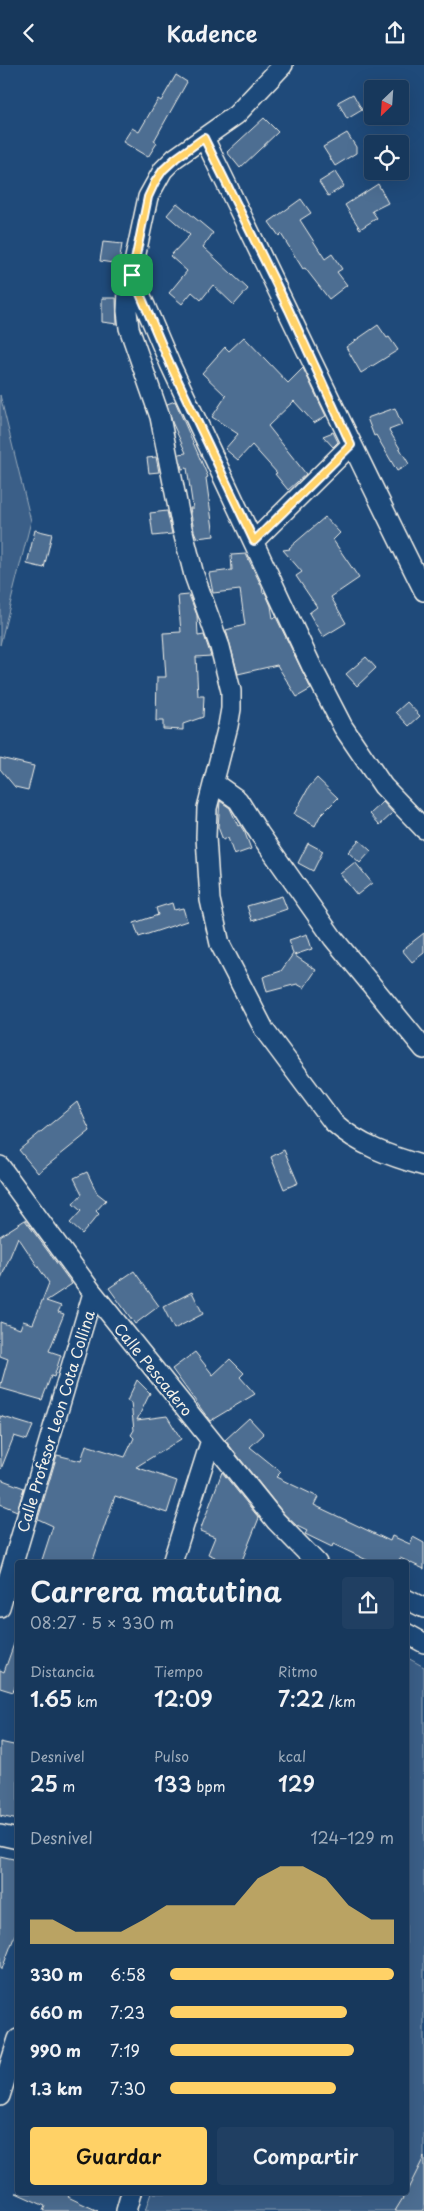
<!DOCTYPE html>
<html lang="es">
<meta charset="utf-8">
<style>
body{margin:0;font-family:"Playpen Sans",sans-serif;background:#203f62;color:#f1f3f6;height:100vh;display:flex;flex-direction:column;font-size:19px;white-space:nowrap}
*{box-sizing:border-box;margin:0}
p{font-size:16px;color:#9eacbb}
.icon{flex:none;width:28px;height:28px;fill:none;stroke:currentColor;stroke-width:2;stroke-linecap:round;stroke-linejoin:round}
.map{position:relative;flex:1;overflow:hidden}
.drawer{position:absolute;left:15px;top:1495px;width:394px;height:635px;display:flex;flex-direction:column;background:#17385c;border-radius:5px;box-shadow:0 5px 20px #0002,0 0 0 1px #365272}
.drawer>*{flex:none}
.needle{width:32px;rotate:205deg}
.controls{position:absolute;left:364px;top:15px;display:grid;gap:10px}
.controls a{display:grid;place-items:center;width:45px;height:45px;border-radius:5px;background:#17385c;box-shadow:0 5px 20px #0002,0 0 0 1px #365272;font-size:25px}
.pin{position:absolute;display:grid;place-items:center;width:42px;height:42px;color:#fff;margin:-21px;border-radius:10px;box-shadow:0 2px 8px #0006}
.round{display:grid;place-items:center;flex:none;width:52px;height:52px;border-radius:5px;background:#203f62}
.head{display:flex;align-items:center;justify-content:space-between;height:85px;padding:0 15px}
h1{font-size:28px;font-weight:600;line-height:38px}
.figures{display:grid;grid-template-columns:repeat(3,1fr);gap:8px;height:85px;padding:5px 15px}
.figures div{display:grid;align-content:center}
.figures b{font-size:21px;font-weight:600}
.figures small{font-size:14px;font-weight:400}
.figures p{font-size:14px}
.chart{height:140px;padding:10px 15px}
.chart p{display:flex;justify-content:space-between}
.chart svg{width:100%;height:90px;margin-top:5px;fill:#ffd166;opacity:.7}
.action{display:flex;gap:10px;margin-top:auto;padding:10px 15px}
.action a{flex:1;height:58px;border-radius:5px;background:#ffd166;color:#111;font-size:20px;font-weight:600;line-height:58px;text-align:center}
.action a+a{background:#203f62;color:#f1f3f6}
ul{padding:0 15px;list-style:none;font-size:16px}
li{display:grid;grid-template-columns:80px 60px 1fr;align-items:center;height:38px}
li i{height:12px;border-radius:6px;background:#ffd166}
header{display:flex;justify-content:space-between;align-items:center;height:65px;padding:0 15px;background:#17385c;font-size:22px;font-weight:600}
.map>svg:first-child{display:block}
.green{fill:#3a5f88;stroke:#97a8b8}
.building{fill:#4d6e92;stroke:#f4f1e8}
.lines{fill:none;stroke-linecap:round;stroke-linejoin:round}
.minor-casing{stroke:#f4f1e8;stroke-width:22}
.minor{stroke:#1f4a7a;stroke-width:19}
.route-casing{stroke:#fff;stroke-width:10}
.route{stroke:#ffd166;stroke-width:6}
.labels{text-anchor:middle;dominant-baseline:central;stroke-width:5;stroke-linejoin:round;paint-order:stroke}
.street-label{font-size:15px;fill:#f4f1e8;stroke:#1f4a7a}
</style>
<header><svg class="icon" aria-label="back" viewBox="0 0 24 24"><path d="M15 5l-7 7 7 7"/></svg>Kadence<svg class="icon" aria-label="share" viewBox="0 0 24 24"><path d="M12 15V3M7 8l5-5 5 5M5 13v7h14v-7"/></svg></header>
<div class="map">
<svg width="424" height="2146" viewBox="0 0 424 2146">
<rect width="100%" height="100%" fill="#1f4a7a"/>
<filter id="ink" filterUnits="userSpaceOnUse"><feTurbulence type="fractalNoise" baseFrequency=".02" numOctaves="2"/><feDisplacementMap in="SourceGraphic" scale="10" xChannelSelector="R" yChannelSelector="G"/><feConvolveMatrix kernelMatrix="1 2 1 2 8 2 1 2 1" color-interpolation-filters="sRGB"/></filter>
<g filter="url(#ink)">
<path class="green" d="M0 330 31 456 0 580Z
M406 1592 424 1602V2146H145L151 2128H406Z"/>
<path class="building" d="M176 10 187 17 154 76 157 78 148 92 123 77 132 63 139 67 158 34 161 36Z
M353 29 362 45 347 54 338 37Z
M264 53 278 67 240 103 227 87Z
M347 68 356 82V88L335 101 323 82Z
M335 107 344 121 328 131 319 117Z
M378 119 388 138 372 146 377 153 360 164 345 140Z
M301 134 311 148 300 155 325 194 332 189 342 204 337 207 347 220 329 234 305 203 303 204 281 169 279 171 269 157Z
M177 138 213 168 203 182 248 224 234 240 213 220 201 235 192 227 182 239 169 228 187 206 170 191 190 170 167 150Z
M103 177 122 179 119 199 100 196Z
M102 233H116L117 259 102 257Z
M378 260 387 273 389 272 398 285 361 308 346 282Z
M244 272 288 318 303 303 326 351 314 358 294 336 268 361 306 409 288 425 275 409 277 408 252 380 238 395 225 384 238 369 212 352 226 331 202 308 225 282 229 286Z
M175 336 208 412 206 413 214 471 197 473 194 466 190 443H193L187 403 182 404 179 389 186 388 172 357 167 339Z
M395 343 402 360 389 365 409 399 397 406 376 370 374 371 367 353Z
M333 367 338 377 333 382 323 371Z
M156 392 159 407 149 408 147 393Z
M167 446 172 469 153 471 150 448Z
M325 452 340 468 333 475 359 513 331 532 346 558 323 572 309 548 317 542 296 511 302 507 283 485 290 484 289 483Z
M35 465 52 469 44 503 27 499Z
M246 489 262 522 263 528 265 527 271 541 273 553 276 552 311 624 297 632 277 600 238 609 226 565 245 560 240 525 213 528 209 508 232 505 231 490Z
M189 530 197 550 198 571 204 570 211 591 196 592 198 631H204L203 652 183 659V665L163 664V656H156L157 612H166L163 568 181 567 178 531Z
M366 592 376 603 357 621 346 609Z
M407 637 420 651 409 661 396 647Z
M0 693 34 701 28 725 15 722 0 704Z
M317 713 338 733 320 751 315 761 294 749 309 722Z
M220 736 230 743 238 761 240 760 245 768 251 784 234 790 228 773 223 775 218 762Z
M383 737 393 748 380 760 370 749Z
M359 775 371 786 360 798 348 787Z
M308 778 323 786 313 806 298 798Z
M355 797 372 818 357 830 340 809Z
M282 831 287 844 252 856 247 841Z
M172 838 174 845 183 843 187 856 139 872 134 858 158 850 156 843Z
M424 868V888L412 897 402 885Z
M307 869 312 884 294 890 316 905 304 923 297 919 267 927 263 912 281 906 293 889 289 875Z
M77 1037 90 1066 38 1108 19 1085Z
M284 1085 298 1118 284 1124 271 1092Z
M87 1107 97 1128 106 1135 96 1146 99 1149 82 1169 70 1158 81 1146 73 1139 82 1129 74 1113Z
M25 1155 72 1219 46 1236 61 1241 58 1247 64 1249 49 1286 61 1290 54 1312 51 1311 42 1335 0 1323 8 1294 0 1291V1257L20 1264 23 1256 33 1259 49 1218 18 1172 0 1216V1171Z
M134 1206 159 1241 135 1259 109 1223Z
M192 1227 203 1249 174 1264 163 1242Z
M195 1287 213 1310 230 1294 244 1308 240 1312 255 1329 210 1356 172 1304Z
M137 1315 150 1328 137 1355 167 1351 181 1374 136 1402 177 1416 167 1448 115 1431 92 1498H41L53 1461 38 1454 57 1390 81 1396 86 1380 125 1392 134 1373 131 1370 134 1365 131 1338 127 1336Z
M0 1351 33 1361 27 1375 14 1371 1 1404Z
M249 1353 264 1369 250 1382 281 1407 276 1412 318 1432 314 1440 390 1476 392 1471 410 1479 413 1472 424 1478V1504L400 1493 398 1498H373L333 1479 332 1482 305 1469 307 1466 297 1461 284 1449 225 1375Z
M222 1407 259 1453 241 1498H213L215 1492 208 1489 215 1472 200 1466Z
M0 1414 24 1423 17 1446 0 1439Z
M15 1576H18V1614L13 1627 0 1623V1605L4 1607Z
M0 1677 18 1681V1755L0 1751Z
M0 1791 18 1795V1862L2 1904H0Z
M424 2092V2146H395L406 2128Z
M16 2128H71L68 2132 98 2146H43L45 2141Z"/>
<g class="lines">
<g class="minor-casing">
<path id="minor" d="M283 0 236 50 175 93 163 105 148 132 128 226 127 246 129 263 160 352 182 463 194 510 220 582 231 626V644L228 661 207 743 206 772 210 835 220 879 265 966 333 1057C360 1081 390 1091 424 1101
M204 73C278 224 349 376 424 526
M132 210 170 299 312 602 343 662 383 721 424 764
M254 476 351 380
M214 718 238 735 259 768 333 873 424 984
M0 1101 93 1228 276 1456 317 1498
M172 1498 211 1375
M406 1534 424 1543
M0 1542 93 1228
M406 1568 424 1578
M0 1770 18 1774
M0 2031 18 1974
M126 2146 131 2128"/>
</g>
<use href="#minor" class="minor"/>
</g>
</g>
<g class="lines" filter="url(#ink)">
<g class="route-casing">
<path id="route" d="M204 73 289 245 351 380 254 476 170 299 132 210 148 132 155 117 163 105 176 93Z"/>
</g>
<use href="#route" class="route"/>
</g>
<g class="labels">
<g class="street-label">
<text transform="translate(154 1304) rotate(51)">Calle Pescadero</text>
<text transform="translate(55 1356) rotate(-73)">Calle Profesor Leon Cota Collina</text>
</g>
</g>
</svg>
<div class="controls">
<a><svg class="needle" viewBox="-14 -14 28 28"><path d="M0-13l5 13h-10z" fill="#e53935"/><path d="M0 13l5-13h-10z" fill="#9eacbb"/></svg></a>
<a><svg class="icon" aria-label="locate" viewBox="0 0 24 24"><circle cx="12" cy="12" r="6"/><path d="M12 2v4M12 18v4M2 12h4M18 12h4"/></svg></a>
</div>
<div class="pin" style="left:132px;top:210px;background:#1e9e55"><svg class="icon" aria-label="arrive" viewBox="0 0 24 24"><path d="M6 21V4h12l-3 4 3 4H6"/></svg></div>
<section class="drawer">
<div class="head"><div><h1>Carrera matutina</h1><p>08:27 · 5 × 330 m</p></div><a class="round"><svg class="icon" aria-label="share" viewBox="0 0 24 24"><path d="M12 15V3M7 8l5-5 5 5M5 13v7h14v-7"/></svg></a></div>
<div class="figures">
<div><p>Distancia</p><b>1.65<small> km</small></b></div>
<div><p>Tiempo</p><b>12:09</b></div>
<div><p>Ritmo</p><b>7:22<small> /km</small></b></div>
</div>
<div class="figures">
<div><p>Desnivel</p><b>25<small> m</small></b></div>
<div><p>Pulso</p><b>133<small> bpm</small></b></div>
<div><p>kcal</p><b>129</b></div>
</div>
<div class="chart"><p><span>Desnivel</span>124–129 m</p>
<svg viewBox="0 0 160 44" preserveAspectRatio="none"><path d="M0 44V32L10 32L20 38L30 38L40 38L50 32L60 25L70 25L80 25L90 25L100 12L110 6L120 6L130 12L140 25L150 32L160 32V44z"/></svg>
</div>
<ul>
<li><b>330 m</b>6:58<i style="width:100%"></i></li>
<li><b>660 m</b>7:23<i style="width:79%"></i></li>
<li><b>990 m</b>7:19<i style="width:82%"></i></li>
<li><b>1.3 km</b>7:30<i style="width:74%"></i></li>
</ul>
<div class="action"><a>Guardar</a><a>Compartir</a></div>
</section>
</div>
